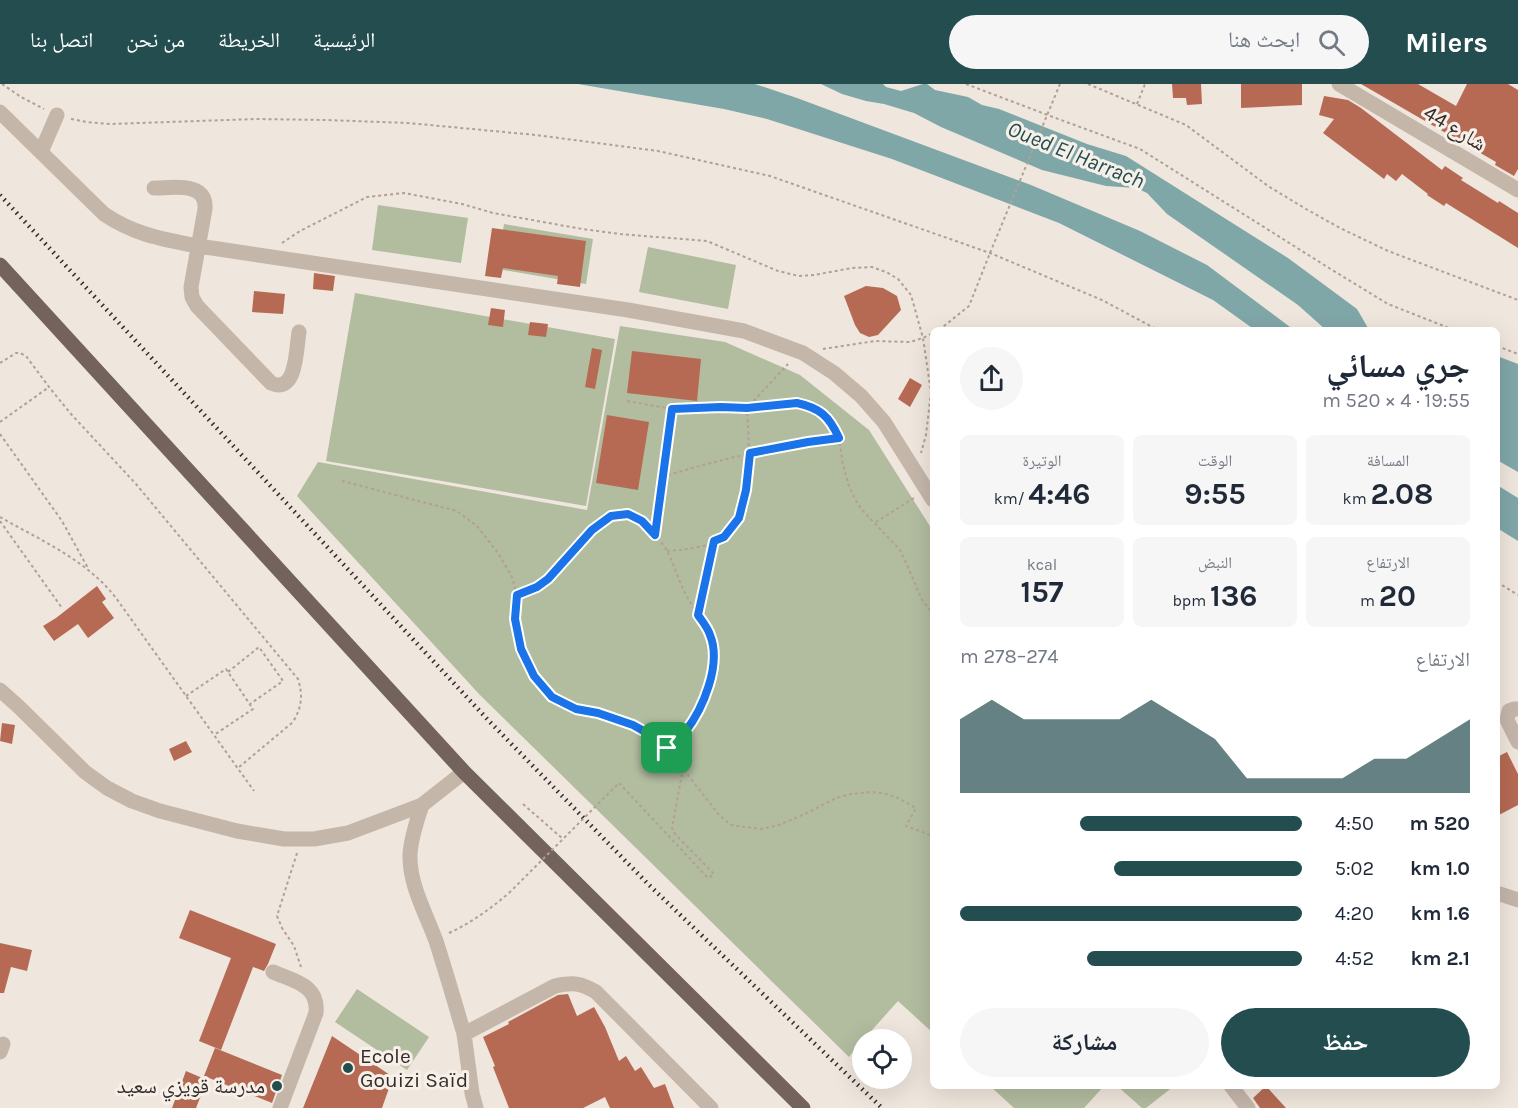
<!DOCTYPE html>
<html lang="ar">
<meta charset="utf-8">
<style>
body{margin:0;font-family:Karla,"Noto Naskh Arabic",sans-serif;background:#f6f6f7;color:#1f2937;direction:rtl;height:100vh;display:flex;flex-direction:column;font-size:22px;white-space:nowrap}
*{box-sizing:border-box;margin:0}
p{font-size:20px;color:#747a83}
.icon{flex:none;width:33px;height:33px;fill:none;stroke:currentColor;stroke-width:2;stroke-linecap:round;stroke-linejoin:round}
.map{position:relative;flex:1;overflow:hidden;direction:ltr}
.drawer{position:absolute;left:930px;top:243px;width:570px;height:762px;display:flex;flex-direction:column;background:#fff;border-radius:9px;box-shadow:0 6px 24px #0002;direction:rtl}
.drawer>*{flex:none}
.controls{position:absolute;left:852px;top:945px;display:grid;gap:12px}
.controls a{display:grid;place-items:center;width:60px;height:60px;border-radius:50%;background:#fff;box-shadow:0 6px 24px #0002;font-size:30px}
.pin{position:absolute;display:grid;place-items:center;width:51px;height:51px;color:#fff;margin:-26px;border-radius:12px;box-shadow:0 3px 9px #0006}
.round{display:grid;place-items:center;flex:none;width:63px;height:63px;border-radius:32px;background:#f6f6f7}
.summary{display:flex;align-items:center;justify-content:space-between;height:102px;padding:0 30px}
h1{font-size:33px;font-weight:700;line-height:45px}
.metrics{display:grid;grid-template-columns:repeat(3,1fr);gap:9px;height:102px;padding:6px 30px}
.metrics div{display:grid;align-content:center;border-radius:9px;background:#f6f6f7;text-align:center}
.metrics b{font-size:30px;font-weight:700}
.metrics small{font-size:16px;font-weight:400}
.metrics p{font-size:16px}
.chart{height:168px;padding:12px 30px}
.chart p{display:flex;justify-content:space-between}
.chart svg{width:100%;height:108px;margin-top:6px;fill:#244d50;opacity:.7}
.action{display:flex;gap:12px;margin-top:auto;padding:12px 30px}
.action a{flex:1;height:69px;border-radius:36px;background:#244d50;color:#fff;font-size:24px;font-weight:700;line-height:69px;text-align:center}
.action a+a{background:#f6f6f7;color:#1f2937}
ul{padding:0 30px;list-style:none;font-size:20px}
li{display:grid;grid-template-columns:96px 72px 1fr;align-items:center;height:45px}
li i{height:15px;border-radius:8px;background:#244d50}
header{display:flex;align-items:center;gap:36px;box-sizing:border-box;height:84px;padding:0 30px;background:#244d50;color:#fff}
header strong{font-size:28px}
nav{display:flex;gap:33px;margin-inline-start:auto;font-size:21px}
.search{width:420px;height:54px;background:#f6f6f7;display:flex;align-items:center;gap:15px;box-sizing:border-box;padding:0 21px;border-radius:33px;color:#747a83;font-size:22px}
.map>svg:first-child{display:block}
.green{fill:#b2bc9f}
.water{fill:#80a7a8}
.building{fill:#b66a54}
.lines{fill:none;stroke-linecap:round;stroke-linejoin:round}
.path{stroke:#b1a095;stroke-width:2;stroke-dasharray:3 3;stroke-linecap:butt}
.minor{stroke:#c5b6aa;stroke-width:15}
.major{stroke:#74635c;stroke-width:15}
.rail{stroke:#342c29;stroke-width:4.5;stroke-dasharray:1.5 4.5;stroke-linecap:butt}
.path-bridge{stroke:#b1a095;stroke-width:2;stroke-dasharray:3 3;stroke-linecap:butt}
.route-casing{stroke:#fff;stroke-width:12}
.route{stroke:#1a73e8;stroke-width:8}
.poi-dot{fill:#244d50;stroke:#f7f0e9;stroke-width:2}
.labels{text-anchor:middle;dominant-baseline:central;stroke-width:6;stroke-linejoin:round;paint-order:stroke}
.street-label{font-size:21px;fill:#342c29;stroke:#f7f0e9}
.poi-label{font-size:21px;fill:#342c29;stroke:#f7f0e9;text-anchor:start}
.water-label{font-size:22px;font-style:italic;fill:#244d50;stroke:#f7f0e9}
</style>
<header>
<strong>Milers</strong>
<div class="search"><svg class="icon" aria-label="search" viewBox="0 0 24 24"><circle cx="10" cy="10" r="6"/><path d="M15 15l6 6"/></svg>ابحث هنا</div>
<nav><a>الرئيسية</a><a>الخريطة</a><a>من نحن</a><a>اتصل بنا</a></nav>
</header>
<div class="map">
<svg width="1518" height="1024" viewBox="0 0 1518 1024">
<rect width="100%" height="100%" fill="#efe6dd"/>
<path class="green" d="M378 121 468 134 461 179 372 166Z
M504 140 593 155 586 200 497 185Z
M648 163 736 181 728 225 639 208Z
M355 209 615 255 586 422 326 377Z
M620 242 725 258 800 291 869 346 933 447V949L898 917 864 955 862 956V957L849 973 480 611 297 412 318 378 587 426Z
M357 905 429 953 407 986 335 938Z
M990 1002H1104L1084 1024H1014Z
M1117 1002H1174L1146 1024H1142Z"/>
<path class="water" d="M578 0H755L797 14 1031 101 1140 147 1207 181 1294 246H1255L1213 216 1059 139 892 75 767 35 724 25Z
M821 0H883L886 3 901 7 923 0H927L935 6 968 13 982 21 999 25 1087 60 1126 72 1288 174 1357 225 1368 244 1371 246H1326L1298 221 1167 130 1147 109 1136 104 1106 102 1042 86 941 43 914 29 884 20 866 17 842 10Z
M1497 272 1518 280V388L1497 376Z
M1497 401 1518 414V457L1497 444Z"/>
<path class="building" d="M1172 0H1201L1202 20 1187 21 1186 14H1173Z
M1241 0H1302V21L1241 24Z
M1361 0H1418L1456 22 1467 0H1508L1518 6V85L1514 92 1495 81 1496 78Z
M1324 12 1348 16 1361 24 1442 86 1445 82 1463 94 1461 96 1498 119 1499 117 1518 129V164L1446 119 1444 122 1427 111 1428 110 1402 90 1396 97 1387 90 1384 95 1323 49 1334 35 1319 31Z
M492 144 586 157 580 203 557 200 558 192 503 184 501 194 485 192Z
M314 189 335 192 333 207 313 205Z
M866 202 883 204 897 212 901 226 878 251 869 253 860 249 855 241 844 212Z
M254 207 285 210 283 230 252 228Z
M491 224 505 226 503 243 488 241Z
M530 238 548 240 546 253 528 251Z
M592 264 602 266 595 305 585 303Z
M632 267 701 275 697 317 627 309Z
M910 294 922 301 910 323 898 315Z
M607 331 649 338 638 406 596 399Z
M97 502 106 515 102 518 114 534 88 554 78 540 54 557 43 542 56 534Z
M2 639 15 641 12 660 0 657Z
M186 657 192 668 174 677 169 665Z
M1507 668 1518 690V721L1497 732V673Z
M190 826 276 860 268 880 264 887 253 883 221 966 199 957 231 874 179 854Z
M0 859 32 866 27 887 11 883 4 909H0Z
M568 910 577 932 594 923 605 943 619 977 626 972 635 987 641 983 654 1004 665 1000 674 1024H610L605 1013 583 1024H509L493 983 495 982 483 953 509 940 508 938 558 911Z
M332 952 393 993 382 1024H303Z
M215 964 282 991 272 1019 204 992Z
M186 987 207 996 196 1024H172Z
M1266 1002 1286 1024H1260L1253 1014Z"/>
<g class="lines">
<path class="path" d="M2 0 21 13 44 25
M966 0 1061 36 1140 65 1329 184 1388 220 1454 246
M1088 0 1186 41 1268 102 1306 125 1340 144 1388 167 1518 216
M1137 20 1145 0
M71 35 87 38 110 40 256 35 326 36 408 39 536 51 658 67 770 92 990 169 1102 216 1158 246
M282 159 300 147 367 113 404 109 462 120 493 129 582 145 620 150 707 157 778 187 799 192 814 191 852 184 872 183 886 188 898 195 911 211 923 254 931 308 926 351 921 369
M939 246 969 222 990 169
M1497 262 1518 270
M823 265 875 257 910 258 923 254 933 249
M0 279 16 269H20L26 272 49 303 71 330 136 400 298 595C303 611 302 623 293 638L238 684
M627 317 672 325 721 323 747 324 797 319 816 324 829 335 839 354 843 381 849 402 855 415 862 426 900 466 908 483 921 514 933 531
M0 338 49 303
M0 350 62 437 88 484
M662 393C721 375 779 361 839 354
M342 397 457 427 477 442 498 469 512 493 517 511 515 535 521 565 534 592 552 613 576 625 598 629 633 641 656 654 667 664 719 731 731 741 761 745 779 741 807 729 836 714 851 710 873 708 886 710 896 713 916 724 906 742 933 752
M0 433C40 456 87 476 116 514L254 707
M0 437 62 524
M876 438 914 414
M655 450 672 325
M667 467C682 466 713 463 725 452 755 424 749 361 747 324L788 280
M1497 498 1518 511
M517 511C529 507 540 502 549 494 569 477 598 425 628 430 642 433 660 455 667 467 674 480 678 495 685 509 695 529 712 546 714 570 716 593 699 631 684 649 680 655 672 659 667 664
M698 531 714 457
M228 588 259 563 283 597 250 620
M186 612 226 585 253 625 214 651
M619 699 708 794 714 790 675 750 672 744 683 684
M523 720 563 755
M297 769 277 832 282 844 294 862 301 883
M449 849C471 839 490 825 509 809"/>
<path class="minor" d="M1339 0 1518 106
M0 28 104 130C135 151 162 155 198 162L628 226 744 247 803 269 834 289 861 312 884 338 933 416
M41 68 57 31
M154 104C172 104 207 97 205 125L191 203 192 213 197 222 271 299C297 311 296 265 299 248
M0 606 19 623 85 688 107 704 132 717 160 727 237 747 284 755H314L348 749 422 721 464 688
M1518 625H1514L1509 627 1507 636 1518 658
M422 721C417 736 411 754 410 770 409 801 426 829 436 857 446 888 455 919 464 950
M1497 809 1518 816
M273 888C294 897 319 901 316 929L280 1024
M0 968 3 960
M1231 1002 1248 1024
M476 1024 472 1009 464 950 555 902C573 898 581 899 596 908L711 1024"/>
<path class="major" d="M0 181 464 688 803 1024"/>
<path class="rail" d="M0 111 489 637 648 800 882 1024"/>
<path class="path-bridge" d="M990 169 1060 0
M509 809 619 699"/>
</g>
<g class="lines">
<g class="route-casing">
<path id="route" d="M797 319C820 324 829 332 839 354L808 358 750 369 746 406 739 434 724 453 714 457 698 531C702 537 708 544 710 551 722 580 703 625 685 648 680 655 673 659 667 664L656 654 633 641 598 629 576 625 552 613 534 592 521 565 515 535 517 511 537 503 548 495 592 446 611 432 628 430 642 437 655 451 672 325 721 323 747 324Z"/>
</g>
<use href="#route" class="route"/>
</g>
<g class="poi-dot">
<circle cx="348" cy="984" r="6"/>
<circle cx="277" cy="1002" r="6"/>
</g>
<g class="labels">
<g class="street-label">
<text transform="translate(1455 44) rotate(31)">شارع 44</text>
</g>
<g class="poi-label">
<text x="360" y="972">Ecole<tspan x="360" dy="24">Gouizi Saïd</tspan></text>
<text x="265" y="1002" text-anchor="end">مدرسة قويزي سعيد</text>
</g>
<g class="water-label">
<text transform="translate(1076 71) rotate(22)">Oued El Harrach</text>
</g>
</g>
</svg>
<div class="controls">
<a><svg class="icon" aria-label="locate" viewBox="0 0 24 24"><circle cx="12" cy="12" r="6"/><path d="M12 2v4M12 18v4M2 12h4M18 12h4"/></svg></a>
</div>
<div class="pin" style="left:667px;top:664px;background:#1e9e55"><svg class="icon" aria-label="arrive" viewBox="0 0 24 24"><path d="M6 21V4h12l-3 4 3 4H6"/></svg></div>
<section class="drawer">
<div class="summary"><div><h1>جري مسائي</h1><p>19:55 · 4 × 520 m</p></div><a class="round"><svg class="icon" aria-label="share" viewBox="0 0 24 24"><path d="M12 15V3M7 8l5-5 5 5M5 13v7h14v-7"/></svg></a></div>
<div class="metrics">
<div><p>المسافة</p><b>2.08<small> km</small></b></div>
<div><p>الوقت</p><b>9:55</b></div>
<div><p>الوتيرة</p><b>4:46<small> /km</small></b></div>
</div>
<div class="metrics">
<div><p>الارتفاع</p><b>20<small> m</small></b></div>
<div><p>النبض</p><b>136<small> bpm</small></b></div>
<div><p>kcal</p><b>157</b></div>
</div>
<div class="chart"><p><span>الارتفاع</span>274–278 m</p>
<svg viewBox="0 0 160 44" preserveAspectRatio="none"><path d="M0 44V14L10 6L20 14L30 14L40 14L50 14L60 6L70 14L80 22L90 38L100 38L110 38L120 38L130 30L140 30L150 22L160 14V44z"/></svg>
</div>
<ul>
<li><b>520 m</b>4:50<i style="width:65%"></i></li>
<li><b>1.0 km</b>5:02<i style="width:55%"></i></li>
<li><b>1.6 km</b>4:20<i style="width:100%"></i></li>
<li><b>2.1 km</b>4:52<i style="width:63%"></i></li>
</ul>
<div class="action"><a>حفظ</a><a>مشاركة</a></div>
</section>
</div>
